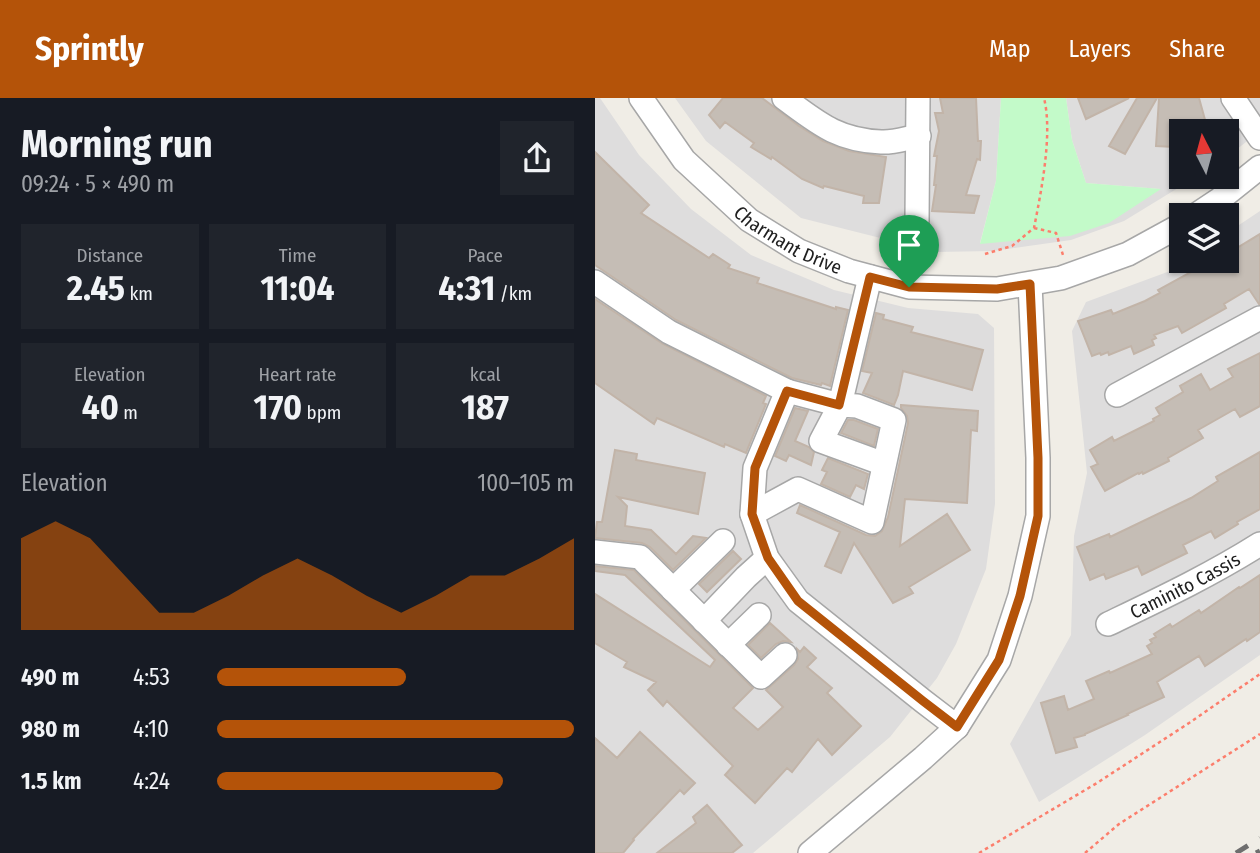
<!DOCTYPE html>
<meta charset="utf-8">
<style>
body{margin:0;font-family:"Fira Sans Condensed",sans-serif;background:#20242c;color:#f1f3f6;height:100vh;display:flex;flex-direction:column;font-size:26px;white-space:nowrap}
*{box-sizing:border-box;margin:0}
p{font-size:23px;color:#9ea1a6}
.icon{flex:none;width:38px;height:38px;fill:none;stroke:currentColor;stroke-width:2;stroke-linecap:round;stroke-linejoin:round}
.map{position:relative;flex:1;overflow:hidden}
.sheet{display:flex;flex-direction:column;background:#171b24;width:595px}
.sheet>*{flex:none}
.needle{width:46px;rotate:354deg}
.buttons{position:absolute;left:574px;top:21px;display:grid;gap:14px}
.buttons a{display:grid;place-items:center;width:70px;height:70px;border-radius:0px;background:#171b24;box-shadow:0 2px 5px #0004;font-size:35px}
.pin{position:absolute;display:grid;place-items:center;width:60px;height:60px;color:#fff;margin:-72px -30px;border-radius:50% 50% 50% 0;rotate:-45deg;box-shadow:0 0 7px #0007}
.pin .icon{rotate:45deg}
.round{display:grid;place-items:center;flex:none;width:74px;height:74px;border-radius:0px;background:#20242c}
.headline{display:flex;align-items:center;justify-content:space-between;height:119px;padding:0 21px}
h1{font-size:38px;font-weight:700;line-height:52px}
.figures{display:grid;grid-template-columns:repeat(3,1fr);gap:10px;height:119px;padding:7px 21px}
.figures div{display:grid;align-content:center;border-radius:0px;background:#20242c;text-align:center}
.figures b{font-size:35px;font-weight:700}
.figures small{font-size:19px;font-weight:400}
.figures p{font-size:19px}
.chart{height:196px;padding:14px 21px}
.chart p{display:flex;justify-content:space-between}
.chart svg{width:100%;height:126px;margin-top:7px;fill:#b45309;opacity:.7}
ul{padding:0 21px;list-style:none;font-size:23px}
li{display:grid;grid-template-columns:112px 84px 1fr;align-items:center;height:52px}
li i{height:18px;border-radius:9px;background:#b45309}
header{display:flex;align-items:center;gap:42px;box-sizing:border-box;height:98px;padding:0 35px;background:#b45309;color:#fff}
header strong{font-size:33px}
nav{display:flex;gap:38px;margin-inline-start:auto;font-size:24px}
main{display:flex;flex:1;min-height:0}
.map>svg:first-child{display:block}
.residential{fill:#dedddd}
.park{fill:#c3fac9}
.building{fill:#c5bdb5;stroke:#c2b4a8;stroke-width:2}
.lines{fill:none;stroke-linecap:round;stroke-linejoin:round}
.minor-casing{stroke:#a7a7a7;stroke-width:26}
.path{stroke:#fc7e6c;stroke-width:2.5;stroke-dasharray:3.5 3.5;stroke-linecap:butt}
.minor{stroke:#fff;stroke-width:23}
.rail{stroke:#6e6e6e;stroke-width:5;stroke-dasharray:14 14;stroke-linecap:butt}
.route-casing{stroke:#fff;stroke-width:14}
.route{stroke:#b45309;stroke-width:9}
.labels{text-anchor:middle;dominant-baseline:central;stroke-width:7;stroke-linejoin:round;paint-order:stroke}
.street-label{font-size:19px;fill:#202020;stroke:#fff}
</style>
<header>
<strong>Sprintly</strong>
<nav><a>Map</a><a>Layers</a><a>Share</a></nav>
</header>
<main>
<section class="sheet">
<div class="headline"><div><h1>Morning run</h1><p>09:24 · 5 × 490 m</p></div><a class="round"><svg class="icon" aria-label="share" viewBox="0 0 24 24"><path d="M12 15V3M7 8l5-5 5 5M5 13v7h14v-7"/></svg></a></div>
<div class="figures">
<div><p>Distance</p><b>2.45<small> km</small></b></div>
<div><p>Time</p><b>11:04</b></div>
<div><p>Pace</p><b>4:31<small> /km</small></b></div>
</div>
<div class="figures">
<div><p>Elevation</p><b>40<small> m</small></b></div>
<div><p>Heart rate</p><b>170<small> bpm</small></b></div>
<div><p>kcal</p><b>187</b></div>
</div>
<div class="chart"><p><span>Elevation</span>100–105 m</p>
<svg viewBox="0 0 160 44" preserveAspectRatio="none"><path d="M0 44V12L10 6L20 12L30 25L40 38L50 38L60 32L70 25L80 19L90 25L100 32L110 38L120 32L130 25L140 25L150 19L160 12V44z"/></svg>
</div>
<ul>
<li><b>490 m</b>4:53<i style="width:53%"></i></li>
<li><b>980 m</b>4:10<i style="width:100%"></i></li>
<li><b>1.5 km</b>4:24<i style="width:80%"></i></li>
</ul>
</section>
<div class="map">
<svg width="665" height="755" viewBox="0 0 665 755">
<rect width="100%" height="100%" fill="#f0ede6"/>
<path class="residential" d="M0 0H5L44 57 96 111 156 157 239 192 313 210 383 216 399 230 400 406 391 471 361 546 342 580 295 639 158 755H0Z
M80 0H406L401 83 385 145 565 91 491 85 477 42 471 0H665V33L632 59V33H586V79H601L529 123 476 142 397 153 341 154 206 120 111 43Z
M665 113V557L550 637 444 704 415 646 476 537 479 438 492 375 477 233 491 204 575 173 591 163H632V135Z"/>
<path class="park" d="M406 0H471L477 42 491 85 566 91 514 125 475 138 385 146 401 83Z"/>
<path class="building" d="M128 0H167L204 28 228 43 254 53 291 59 284 105H268L269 98 229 88 228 90 207 81 177 59 176 61 156 49 159 45 130 24 125 30 114 17Z
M345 0H381L383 43H386L385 62 382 61 371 97 384 98 379 115 337 113 341 87H339L342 58H339L344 33 340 15H348Z
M483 0H534L491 21Z
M542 0H562L530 56 514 48Z
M564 0H604L612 29 595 33H580L579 49 561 48Z
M0 54 54 107 46 115 114 160 118 156 135 167 133 170 164 180 162 185 241 211V209L253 212 235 288 227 285 226 287 197 280 81 222 0 167Z
M665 136V206H664L654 191 629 206 631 210 587 235 583 228 559 237 561 240 557 242 559 247 539 256 536 248 514 257 513 254 506 257 505 255 497 258 483 223 516 212 518 216 550 203 565 195 563 192 616 163H632V156Z
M0 201 68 246 171 298 168 305 171 306 151 355 130 346 129 349 62 320 59 326 0 285Z
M281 215 289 217 288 221 318 229 316 234 388 252 377 292 308 273 303 297 299 307 268 295 277 275 267 273Z
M665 255V308L645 319 640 311 603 332 608 340 573 360 574 363 548 376 547 374 544 376 543 375 510 393 496 369 503 366 495 352 517 339 519 343 559 323 558 321 565 317 561 310 588 294 585 288 606 276 615 292 638 279 633 271Z
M306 307 383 313 382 333 376 332 372 405 310 401 305 448 352 416 375 452 314 489 318 495 298 505 259 445 246 475 230 468 245 434 202 415 205 407 271 437 280 438 287 433 293 419 313 325 312 318 306 310Z
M200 310 213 313 200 343 214 349 219 354 216 367 194 357 191 363 180 358Z
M253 322H259L283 331 279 348 246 335Z
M20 352 42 356 41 362 110 375 103 416 23 399 32 408 30 428 56 432 81 456 98 438 111 440 78 472 55 449 47 445 0 440 2 424H7Z
M665 354V411L642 424 643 426 620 440 616 433 588 447 592 455 547 477 543 468 511 481 509 476 495 482 482 449 514 436 515 439 596 400 623 383 621 379Z
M233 360 273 376 269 391 261 387 255 399 226 386 232 374 227 372Z
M138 453 146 461 112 494 104 486Z
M0 468 39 472 158 590 138 610 163 632 188 609 171 592 199 567 203 561 202 551 205 554 209 549 221 560 212 569 237 590 232 595 266 628 237 657 223 641 197 674 192 670 160 705 130 677 138 668 72 603 68 608 53 592 61 584 29 569 32 564 0 545V496L115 569 120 562 30 477 0 473Z
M665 477V534L652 543 651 541 610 568 604 558 562 584 569 599 532 616 533 617 490 636V637L479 640 482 649 461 655 446 605 469 598 473 612 499 601 491 583 514 573 515 575 557 556 552 548 557 545 555 542 561 539 559 536 575 526 577 529 604 512 606 515 644 489 645 490Z
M175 525 196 544 188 543 181 546 166 560 153 547Z
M45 634 100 685 89 696 85 692 38 741 39 742 28 755H0V640L22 660Z
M112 707 147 747 137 755H62L101 725 98 719Z"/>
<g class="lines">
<g class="minor-casing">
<g id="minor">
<path id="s1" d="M46 0 89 62 154 122 204 153 254 173 314 189 402 191 466 180 533 156 586 127"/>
<path d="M189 0C223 25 242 42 286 44 298 45 312 40 324 38"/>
<path d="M638 0 665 40"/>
<path d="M601 117 625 101 665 69"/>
<path d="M322 123 323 0"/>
<path d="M275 179 245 307 192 293 160 370 157 416 172 460 203 503 328 603 362 629"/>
<path d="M0 184 74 234 192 293"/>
<path d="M522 297 665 220"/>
<path d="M157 416 203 391 277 424 299 322 262 308 245 307 226 343 289 366"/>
<path d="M0 454 45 459 166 579 190 557"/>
<path d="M78 492 128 443"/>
<path d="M109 523 151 479 172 460"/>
<path id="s2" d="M513 526C565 501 616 477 665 446"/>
<path d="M133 547 164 517"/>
<path d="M215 755 328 660 362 629 404 562 425 498 443 418V360L435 186"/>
</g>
</g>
<path class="path" d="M439 130 461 135 468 157
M390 156 417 148 439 130C446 94 458 36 449 0
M384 755 502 685 594 625 665 576
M490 755 524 726 665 636"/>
<use href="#minor" class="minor"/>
<path class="rail" d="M641 755 665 740
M661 755 665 753"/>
</g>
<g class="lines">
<g class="route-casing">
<path id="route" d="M275 179 314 189 402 191 435 186 443 360V418L425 498 404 562 362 629 328 603 203 503 173 460 157 416 160 370 192 293 244 307Z"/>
</g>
<use href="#route" class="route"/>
</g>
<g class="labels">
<g class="street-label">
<text stroke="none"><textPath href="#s1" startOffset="208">Charmant Drive</textPath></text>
<text stroke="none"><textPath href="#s2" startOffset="86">Caminito Cassis</textPath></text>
</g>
</g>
</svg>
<div class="buttons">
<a><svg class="needle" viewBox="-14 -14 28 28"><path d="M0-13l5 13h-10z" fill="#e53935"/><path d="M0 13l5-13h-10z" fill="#9ea1a6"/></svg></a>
<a><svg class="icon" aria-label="layers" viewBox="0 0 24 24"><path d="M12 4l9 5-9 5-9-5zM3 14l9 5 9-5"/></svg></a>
</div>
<div class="pin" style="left:314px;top:189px;background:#1e9e55"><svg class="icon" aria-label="arrive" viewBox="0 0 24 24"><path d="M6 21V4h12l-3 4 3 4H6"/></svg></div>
</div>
</main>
